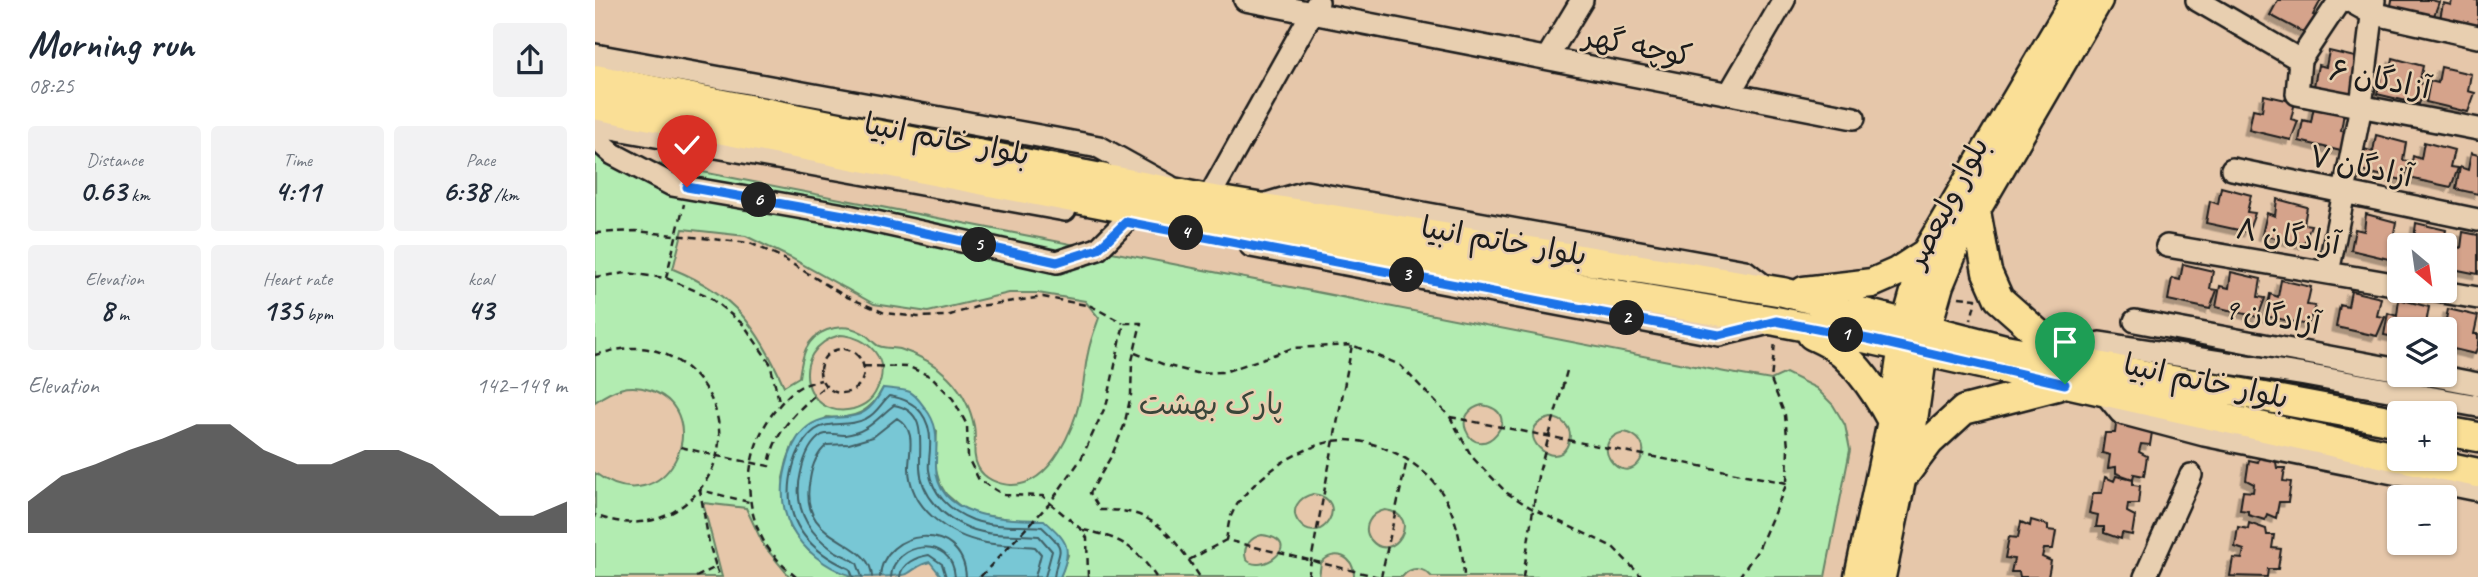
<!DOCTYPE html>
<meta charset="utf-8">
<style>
body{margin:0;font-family:Caveat,"Playpen Sans Arabic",sans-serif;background:#f2f2f3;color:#1f2937;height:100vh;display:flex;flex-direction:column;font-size:26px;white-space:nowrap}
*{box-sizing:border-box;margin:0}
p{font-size:23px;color:#747a83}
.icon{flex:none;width:38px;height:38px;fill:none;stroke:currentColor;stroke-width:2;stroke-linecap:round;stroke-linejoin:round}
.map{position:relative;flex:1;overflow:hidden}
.sheet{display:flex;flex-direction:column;background:#fff;width:595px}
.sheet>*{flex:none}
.needle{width:46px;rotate:151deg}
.fabs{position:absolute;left:1792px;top:233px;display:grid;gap:14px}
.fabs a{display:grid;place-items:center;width:70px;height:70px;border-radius:7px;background:#fff;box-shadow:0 2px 5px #0004;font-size:35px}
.pin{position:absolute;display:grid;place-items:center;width:60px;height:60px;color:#fff;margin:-72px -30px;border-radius:50% 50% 50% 0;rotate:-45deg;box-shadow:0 0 7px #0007}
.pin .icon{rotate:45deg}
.km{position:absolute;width:35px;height:35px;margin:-18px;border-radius:50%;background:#222;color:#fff;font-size:19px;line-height:35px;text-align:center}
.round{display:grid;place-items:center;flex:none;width:74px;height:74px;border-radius:7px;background:#f2f2f3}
.headline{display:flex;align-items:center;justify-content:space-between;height:119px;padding:0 28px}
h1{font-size:38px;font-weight:700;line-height:52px}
.figures{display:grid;grid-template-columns:repeat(3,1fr);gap:10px;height:119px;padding:7px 28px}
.figures div{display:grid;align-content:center;border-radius:7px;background:#f2f2f3;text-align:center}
.figures b{font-size:30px;font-weight:700}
.figures small{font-size:19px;font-weight:400}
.figures p{font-size:19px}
.chart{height:196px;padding:14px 28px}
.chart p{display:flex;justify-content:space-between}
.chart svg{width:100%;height:126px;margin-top:7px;fill:#1c1c1c;opacity:.7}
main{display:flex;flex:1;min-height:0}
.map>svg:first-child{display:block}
.green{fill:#b2ecb1;stroke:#678466;stroke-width:2;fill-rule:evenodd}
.water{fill:#78c7d5;stroke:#53838b;stroke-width:2}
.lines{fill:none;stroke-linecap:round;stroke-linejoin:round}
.shore{stroke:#416066;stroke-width:2}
.building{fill:#d5a38b;stroke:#1c1c1c;stroke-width:2;filter:url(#shadow)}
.minor-casing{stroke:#1c1c1c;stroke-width:26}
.major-casing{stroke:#1c1c1c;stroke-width:33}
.path{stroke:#1c1c1c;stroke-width:2.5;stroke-dasharray:7 5;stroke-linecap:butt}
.minor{stroke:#e8cfb0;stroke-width:21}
.major{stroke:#fadf96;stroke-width:28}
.route-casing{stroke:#fff;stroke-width:14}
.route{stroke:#1a73e8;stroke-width:9}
.labels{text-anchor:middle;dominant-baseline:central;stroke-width:5;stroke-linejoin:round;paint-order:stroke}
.street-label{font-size:30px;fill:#1c1c1c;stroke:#e8cfb0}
.park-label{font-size:30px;fill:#3a463a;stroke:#e8cfb0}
</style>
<main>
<section class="sheet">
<div class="headline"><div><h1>Morning run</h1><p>08:25</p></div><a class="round"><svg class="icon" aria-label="share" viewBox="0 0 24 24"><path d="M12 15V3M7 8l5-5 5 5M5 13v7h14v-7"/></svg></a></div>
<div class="figures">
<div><p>Distance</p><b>0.63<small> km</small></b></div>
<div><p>Time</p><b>4:11</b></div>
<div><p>Pace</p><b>6:38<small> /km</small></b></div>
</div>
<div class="figures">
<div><p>Elevation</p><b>8<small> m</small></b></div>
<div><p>Heart rate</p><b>135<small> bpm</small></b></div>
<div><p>kcal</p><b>43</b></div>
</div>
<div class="chart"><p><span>Elevation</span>142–149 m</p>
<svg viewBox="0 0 160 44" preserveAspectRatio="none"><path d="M0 44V33L10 24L20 20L30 15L40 11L50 6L60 6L70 15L80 20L90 20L100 15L110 15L120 20L130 29L140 38L150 38L160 33V44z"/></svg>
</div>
</section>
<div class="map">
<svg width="1883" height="577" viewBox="0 0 1883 577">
<defs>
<filter id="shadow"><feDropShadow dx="-4.5" dy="4.5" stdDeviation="0" flood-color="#0004"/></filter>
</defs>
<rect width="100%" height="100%" fill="#e6c7aa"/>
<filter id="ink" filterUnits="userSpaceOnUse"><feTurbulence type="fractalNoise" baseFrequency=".0143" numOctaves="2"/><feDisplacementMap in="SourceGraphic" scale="14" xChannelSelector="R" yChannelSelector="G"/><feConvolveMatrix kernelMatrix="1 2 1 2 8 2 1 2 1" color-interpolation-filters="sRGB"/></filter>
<g filter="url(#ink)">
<path class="green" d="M0 151 1130 372 1176 380 1191 373 1221 388 1238 405 1250 425 1255 450 1230 577H837C828 567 816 566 807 577H759C760 556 739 548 726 563L724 577H465L473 555 422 520 381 514 366 507 351 494 345 484 340 467 342 431 288 388C276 412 258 420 232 417L198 444 192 461 188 478 195 527 214 551 248 573 263 577H195L169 546 151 508 108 503 127 577H0V473C72 527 123 413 55 390 34 383 18 389 0 402ZM88 229 151 236 196 258 279 304 333 312 414 293H443L490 301 504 318C500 329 495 341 493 353 490 365 490 378 487 390 481 424 457 487 415 485 403 484 389 479 383 467 376 453 382 440 379 426 371 386 343 361 305 349 299 347 291 349 284 346 280 345 276 339 272 336 260 327 246 325 232 330 210 338 207 357 204 377L189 386C163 327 139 294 78 269ZM245 335C273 336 297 360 282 389 278 399 269 406 258 409 209 421 191 349 245 335ZM887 405C933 412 885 466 871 430 866 418 875 408 887 405ZM956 418C968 419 978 428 974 441 963 479 911 428 956 418ZM1029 432C1043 434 1054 447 1045 461 1027 489 990 441 1029 432ZM718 494C758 499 725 550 704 523 694 510 704 497 718 494ZM790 510C830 515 797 566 776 540 766 527 776 513 790 510ZM667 535C713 541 665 577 651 559 647 547 656 537 667 535Z"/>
<path class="water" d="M288 388C296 389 308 389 315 392 321 395 326 403 330 408 345 427 341 442 341 465 340 519 412 520 449 520 471 540 479 547 465 577H347L335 562C324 564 321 569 312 574 300 577 277 577 264 577 248 575 234 567 221 557 192 534 182 503 191 467 194 454 199 440 209 430 237 403 265 437 288 388Z"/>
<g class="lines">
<path class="shore" d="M258 577 255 569C210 549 185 517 198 467 202 452 208 439 220 430 234 420 254 428 272 418 282 413 286 403 294 396 323 400 337 419 335 448 335 455 333 463 334 470 337 494 355 511 378 520 400 528 424 525 447 527 474 552 463 547 459 577
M267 577 262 563C255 558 246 555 238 550 211 531 198 505 206 472 209 458 214 443 227 435 235 432 241 435 249 435 273 433 282 418 299 405 333 411 324 444 325 468 326 496 349 518 374 528 396 537 420 534 444 536L457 551 450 577
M277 577C276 536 201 545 215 479 217 466 221 454 232 445L254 444 278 437 302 418C321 430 315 447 314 466 313 508 354 536 391 543 407 546 424 545 440 547L446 554 440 577
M285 577C287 528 368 519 371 577
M296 577C298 542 357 533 360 577
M305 577C306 563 322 557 334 555L347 564 351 577"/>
</g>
<path class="building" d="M1683 0H1726L1718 15 1725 18 1713 35 1675 15Z
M1797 0H1836L1844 2 1837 21 1795 11Z
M1857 0H1883V33L1844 24 1848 3 1856 5Z
M1734 51 1764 58 1761 96 1719 86 1723 65 1731 67Z
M1798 58 1828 66 1824 83 1832 85 1824 104 1782 94 1787 73 1795 75Z
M1846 67 1876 74 1873 91 1880 93 1873 112 1831 102 1835 81 1843 83Z
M1669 95 1700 102 1696 119 1703 121 1696 140 1654 130 1658 109 1667 111Z
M1719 106 1749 113 1746 131 1753 132 1746 151 1704 141 1708 120 1716 122Z
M1781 135 1811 143 1808 160 1815 162 1808 180 1766 171 1770 149 1778 152Z
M1829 142 1859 150 1855 167 1863 168 1856 187 1814 178 1818 156 1826 159Z
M1876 153 1883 155V194L1861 189 1865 167 1873 170Z
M1626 187 1656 195 1652 212 1660 213 1653 232 1611 223 1615 201 1623 204Z
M1682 199 1712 207 1709 224 1716 225 1709 244 1667 235 1672 213 1680 216Z
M1771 214 1801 222 1798 239 1805 241 1798 260 1756 250 1760 229 1769 231Z
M1821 223 1851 230 1848 245H1809L1810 237 1819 239Z
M1868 232 1883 235V274L1853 268 1858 246 1866 248Z
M1588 264 1618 271 1615 289 1622 290 1615 309 1573 300 1577 278 1585 280Z
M1636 272 1666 279 1663 297 1670 298 1663 317 1621 307 1625 286 1634 288Z
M1686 280 1716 287 1712 305 1720 306 1713 325 1671 316 1675 294 1683 297Z
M1756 291 1786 298 1782 316 1790 317 1782 336 1741 327 1745 305 1753 307Z
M1804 299 1834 307 1831 324 1838 325 1837 329H1804V338L1789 335 1793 313 1802 316Z
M1853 309 1883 316 1879 334H1883V345L1880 354 1850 347V329H1841L1842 323 1850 325Z
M1522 417 1558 426 1555 445 1546 444 1544 452 1552 456 1549 476 1539 474 1538 479 1521 473V467L1513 468 1515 455 1507 453 1510 433H1520Z
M1665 456 1681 462 1682 468H1690L1688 481 1696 482 1693 502H1684L1681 518 1672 514 1670 520 1653 515V511L1645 510 1648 491 1658 492 1659 484 1651 480 1654 460 1663 462Z
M1521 476 1538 480V485L1545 486 1543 504H1533L1532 512 1540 516 1537 535 1527 533 1526 539 1509 533V527H1501L1503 515 1494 513 1498 493H1507L1510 477 1519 481Z
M1436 520 1453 525V530L1461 531 1458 549H1449L1447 557 1456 561 1453 577H1425L1424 572H1416L1419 559 1410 558 1414 537 1423 538 1426 522 1435 526Z
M1654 523 1671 529 1672 535H1679L1677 548 1686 549 1683 569H1673L1672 577 1635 576 1638 558 1647 559 1649 550 1640 547 1643 527 1653 529Z"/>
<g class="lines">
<g class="minor-casing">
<path id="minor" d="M650 0 1259 118
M1602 0 1705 60
M1745 0 1705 60 1702 94 1883 129
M1753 0 1776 13 1883 37
M0 55 504 147 574 186
M952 58 987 0
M1134 94 1189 0
M0 125 470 210
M0 138 18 154 77 185 249 215 462 262 503 249 531 221
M1637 169 1883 220
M613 199 723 2
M664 206 711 192 1150 271 1173 289
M656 246 1124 335 1174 323
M1572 246 1804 285
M1733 273 1766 106 1779 0
M1836 290 1883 298
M1540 321 1804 370
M1485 363 1505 343 1710 375 1883 406
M1831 374 1883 384
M1509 392 1526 413 1609 435 1883 490
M1550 577 1596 475"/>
</g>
<g class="major-casing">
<path id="major" d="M0 79 613 199 1188 292 1410 349 1804 422
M0 105 627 227 1181 321 1273 339 1804 457
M1381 211 1392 272 1404 299 1472 359
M1209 291 1277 283 1302 272 1331 253
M1217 335C1225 339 1235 343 1242 349 1266 368 1283 395 1297 421
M1850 431 1883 437
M1811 458 1883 473
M1310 474 1334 442 1369 410 1462 386
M1264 577 1297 421 1311 324 1331 253 1480 0
M1286 577 1317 427 1331 330 1344 285 1362 242 1503 0"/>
</g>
<path class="path" d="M0 233 40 231 155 243 184 256 250 296 290 313 323 317 352 316 384 306 448 297 496 306 528 323
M0 277 31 273 71 278 113 296 149 325 175 363 185 405
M71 278 89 204
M1364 297 1381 299 1376 320
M225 371a22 22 0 1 1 44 0a22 22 0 1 1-44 0Z
M540 353 570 365 601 373 629 372 698 348 757 345 805 365 855 417 877 457 912 493 938 509 1018 547 1047 577
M0 355C18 350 34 346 53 349 67 351 81 359 91 367 141 409 133 480 78 512 53 526 25 525 0 515
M269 366 314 367 337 377 358 399 372 425 373 458 384 480 409 495 448 496 455 503 385 577
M855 417 1192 483
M86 447 122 456 174 466C178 431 204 409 230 386
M488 530C524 537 540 546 561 577
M631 540C633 531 633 521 637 514 645 495 668 476 685 464 700 454 720 445 738 441 775 435 820 458 842 486 861 510 868 547 869 577
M594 560 631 540 784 577
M121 567 125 577
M101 577 121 567 114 543 105 490 154 502
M201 577C190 568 179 557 171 545 146 504 150 451 178 413 186 403 194 393 205 387 211 384 219 382 226 380
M493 577 492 538 487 530 455 503 486 459 512 403 529 323H546L537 361 536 395 529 426 517 455 495 493 505 510C514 510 524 510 533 512 567 518 588 551 605 577
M713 577 757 345
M786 577 812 460
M928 577 943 476 973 367
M1144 577 1163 550 1192 483 1193 447 1190 415 1176 380 1180 342"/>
<use href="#minor" class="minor"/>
<use href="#major" class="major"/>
</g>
</g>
<g class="lines" filter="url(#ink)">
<g class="route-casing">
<path id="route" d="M92 187 249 215 462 262 503 249 531 222 1124 335 1181 321 1273 339 1470 384"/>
</g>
<use href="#route" class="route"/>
</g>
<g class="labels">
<g class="street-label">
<text transform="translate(1043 46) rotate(11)">کوچه گهر</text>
<text transform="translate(1785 79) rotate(11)">آزادگان ۶</text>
<text transform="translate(352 139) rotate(11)">بلوار خاتم انبیا</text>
<text transform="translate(1766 166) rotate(12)">آزادگان ۷</text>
<text transform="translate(1352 202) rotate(-62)">بلوار ولیعصر</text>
<text transform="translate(1693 236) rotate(9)">آزادگان ۸</text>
<text transform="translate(909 241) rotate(10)">بلوار خاتم انبیا</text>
<text transform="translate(1677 316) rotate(10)">آزادگان 9</text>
<text transform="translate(1611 381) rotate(12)">بلوار خاتم انبیا</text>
</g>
<g class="park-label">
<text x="616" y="404">پارک بهشت</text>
</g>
</g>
</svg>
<div class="fabs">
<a><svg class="needle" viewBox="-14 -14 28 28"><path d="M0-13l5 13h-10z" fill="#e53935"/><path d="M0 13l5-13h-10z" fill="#747a83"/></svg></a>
<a><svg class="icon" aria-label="layers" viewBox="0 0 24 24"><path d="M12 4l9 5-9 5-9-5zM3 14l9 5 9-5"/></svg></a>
<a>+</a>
<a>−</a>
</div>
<div class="pin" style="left:1470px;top:384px;background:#1e9e55"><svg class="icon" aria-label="arrive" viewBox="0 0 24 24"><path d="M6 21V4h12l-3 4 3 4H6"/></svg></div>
<div class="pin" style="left:92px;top:187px;background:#d93025"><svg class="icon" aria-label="check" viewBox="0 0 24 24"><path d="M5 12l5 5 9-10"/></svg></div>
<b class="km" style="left:1251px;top:335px">1</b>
<b class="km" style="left:1032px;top:318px">2</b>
<b class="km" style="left:812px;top:275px">3</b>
<b class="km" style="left:591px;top:233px">4</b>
<b class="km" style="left:384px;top:245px">5</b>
<b class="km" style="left:164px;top:200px">6</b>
</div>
</main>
